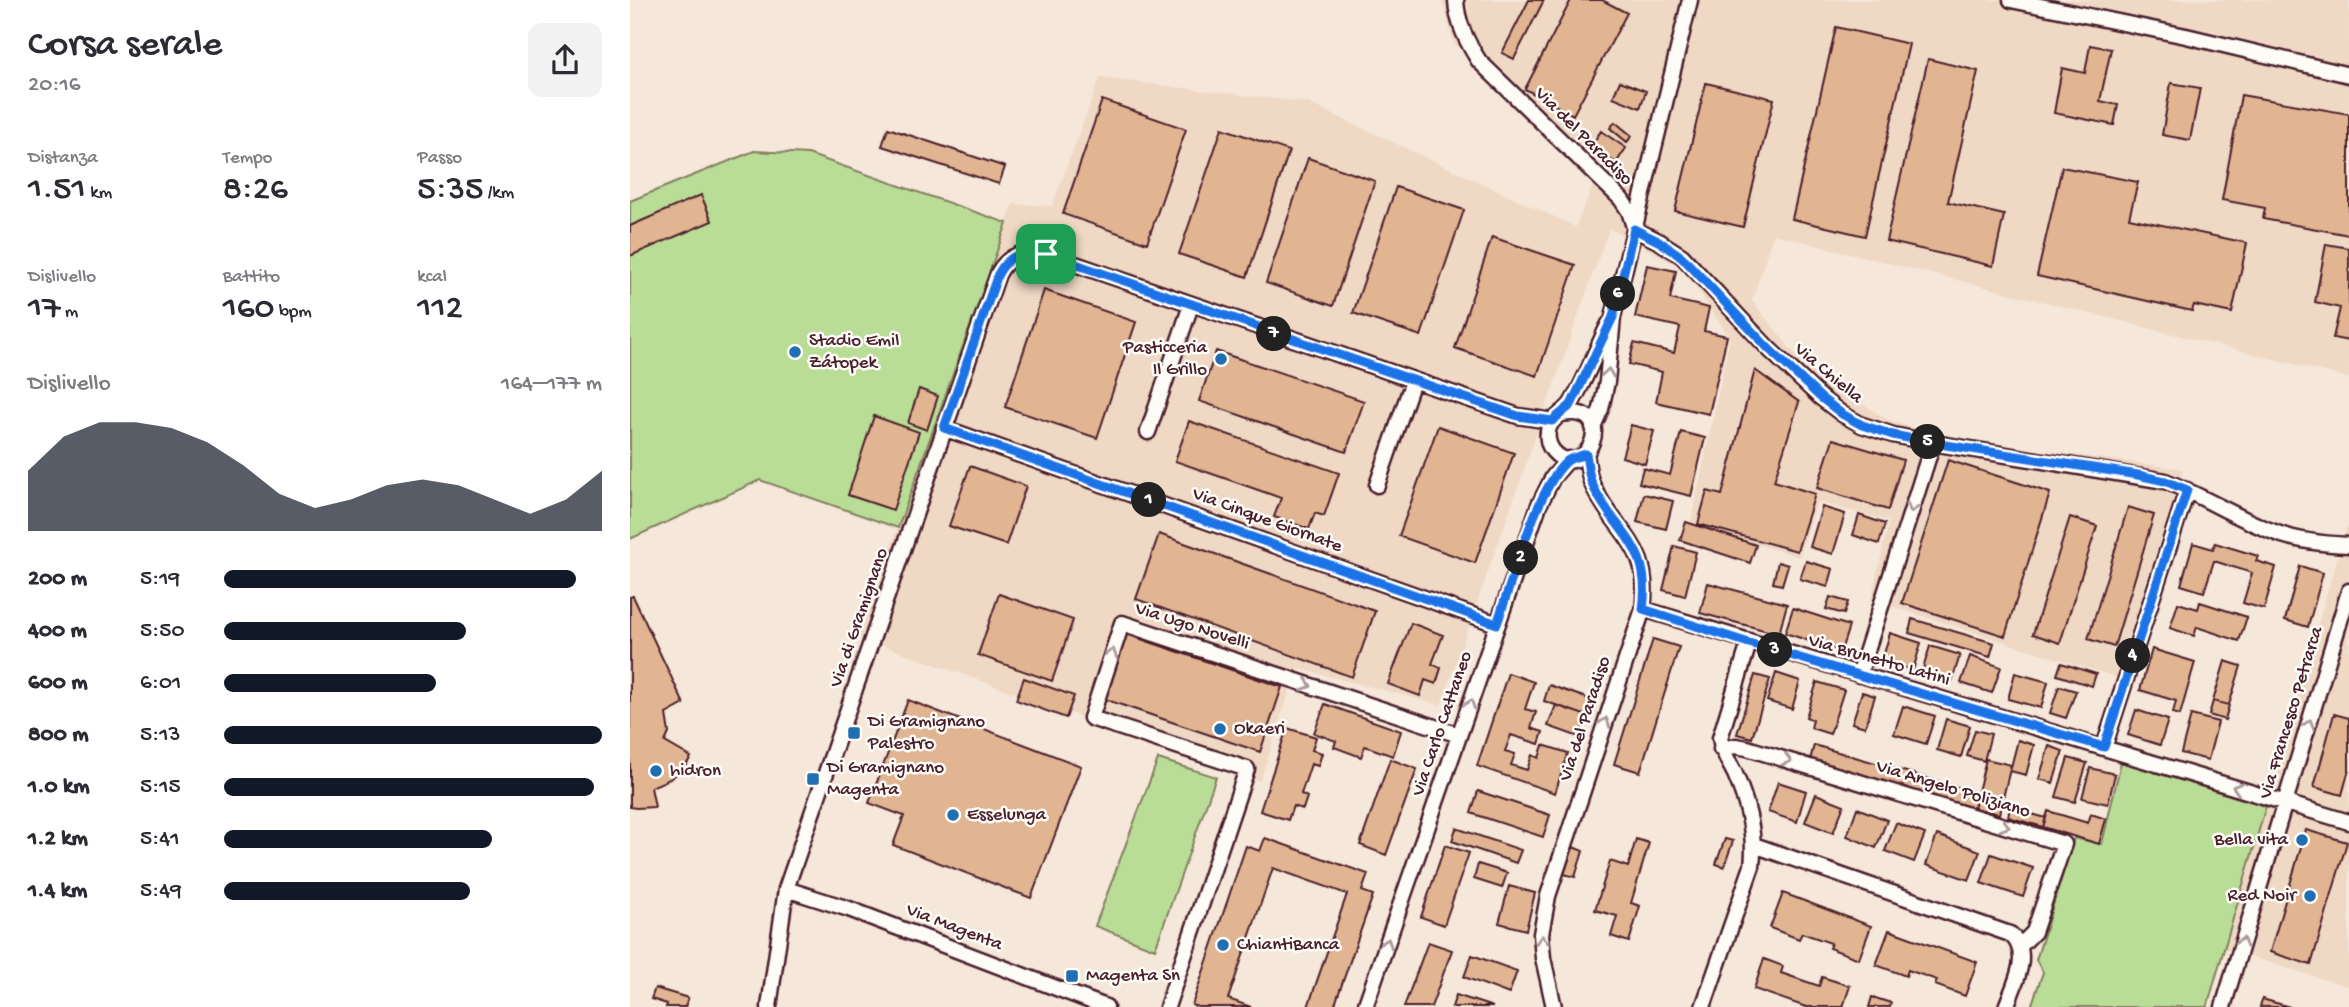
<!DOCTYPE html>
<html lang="it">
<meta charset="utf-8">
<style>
body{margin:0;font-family:"Gochi Hand",sans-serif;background:#f2f2f3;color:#2b2b33;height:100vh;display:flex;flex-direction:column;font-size:26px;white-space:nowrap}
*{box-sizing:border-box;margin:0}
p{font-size:23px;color:#7c7c81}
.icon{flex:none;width:38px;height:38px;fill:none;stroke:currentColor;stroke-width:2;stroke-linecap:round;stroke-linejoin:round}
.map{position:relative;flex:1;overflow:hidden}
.panel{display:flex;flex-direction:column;background:#fff;width:630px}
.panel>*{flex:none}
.pin{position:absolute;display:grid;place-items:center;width:60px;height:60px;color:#fff;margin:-30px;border-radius:14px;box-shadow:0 4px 10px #0006}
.km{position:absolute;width:35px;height:35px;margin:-18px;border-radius:50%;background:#222;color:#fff;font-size:19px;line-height:35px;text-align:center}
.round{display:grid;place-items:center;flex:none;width:74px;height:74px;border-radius:14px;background:#f2f2f3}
.head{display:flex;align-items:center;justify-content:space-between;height:119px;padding:0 28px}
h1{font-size:38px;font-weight:600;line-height:52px}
.figures{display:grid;grid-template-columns:repeat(3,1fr);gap:10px;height:119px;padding:7px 28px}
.figures div{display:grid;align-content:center}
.figures b{font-size:35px;font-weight:600}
.figures small{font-size:19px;font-weight:400}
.figures p{font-size:19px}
.chart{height:196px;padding:14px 28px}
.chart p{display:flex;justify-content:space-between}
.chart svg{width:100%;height:126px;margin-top:7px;fill:#111827;opacity:.7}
ul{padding:0 28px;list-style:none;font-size:23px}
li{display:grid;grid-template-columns:112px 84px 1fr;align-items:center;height:52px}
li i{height:18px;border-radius:9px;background:#111827}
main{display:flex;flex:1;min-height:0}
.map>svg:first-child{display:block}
.built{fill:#efd8c4}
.green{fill:#b9dc96;stroke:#827e60;stroke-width:2}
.building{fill:#e1b592;stroke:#4a1f2b;stroke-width:2}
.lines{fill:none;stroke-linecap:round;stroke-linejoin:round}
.minor-casing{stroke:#4a1f2b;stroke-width:19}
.minor{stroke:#fdfcf7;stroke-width:14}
.oneway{stroke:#ac999b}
.route-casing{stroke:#fff;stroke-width:14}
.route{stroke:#1a73e8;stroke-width:9}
.poi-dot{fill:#1f6fb2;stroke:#fdfcf7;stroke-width:2.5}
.labels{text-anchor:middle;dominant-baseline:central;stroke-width:5;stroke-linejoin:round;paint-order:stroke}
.street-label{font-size:19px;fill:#4a1f2b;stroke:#fdfcf7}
.poi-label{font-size:19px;fill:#4a1f2b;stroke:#fdfcf7;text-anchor:start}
</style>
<main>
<section class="panel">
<div class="head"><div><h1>Corsa serale</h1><p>20:16</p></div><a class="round"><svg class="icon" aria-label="share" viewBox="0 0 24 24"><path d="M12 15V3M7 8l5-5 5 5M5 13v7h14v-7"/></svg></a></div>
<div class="figures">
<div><p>Distanza</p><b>1.51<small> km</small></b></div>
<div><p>Tempo</p><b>8:26</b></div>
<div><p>Passo</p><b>5:35<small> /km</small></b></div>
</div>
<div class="figures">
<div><p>Dislivello</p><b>17<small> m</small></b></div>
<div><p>Battito</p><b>160<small> bpm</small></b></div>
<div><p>kcal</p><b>112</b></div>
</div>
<div class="chart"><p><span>Dislivello</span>164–177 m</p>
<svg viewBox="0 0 160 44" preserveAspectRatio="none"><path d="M0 44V23L10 11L20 6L30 6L40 8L50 13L60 21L70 31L80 36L90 33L100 28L110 26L120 28L130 33L140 38L150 33L160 23V44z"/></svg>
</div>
<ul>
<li><b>200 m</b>5:19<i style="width:93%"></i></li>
<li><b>400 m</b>5:50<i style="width:64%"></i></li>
<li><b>600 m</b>6:01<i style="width:56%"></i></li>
<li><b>800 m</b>5:13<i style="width:100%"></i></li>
<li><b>1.0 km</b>5:15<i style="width:98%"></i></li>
<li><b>1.2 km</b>5:41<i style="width:71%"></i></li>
<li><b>1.4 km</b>5:49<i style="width:65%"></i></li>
</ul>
</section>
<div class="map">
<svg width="1719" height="1007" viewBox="0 0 1719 1007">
<rect width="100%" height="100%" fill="#f5e7d9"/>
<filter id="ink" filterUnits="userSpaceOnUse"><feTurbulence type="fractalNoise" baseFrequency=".0143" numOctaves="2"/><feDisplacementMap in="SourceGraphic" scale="14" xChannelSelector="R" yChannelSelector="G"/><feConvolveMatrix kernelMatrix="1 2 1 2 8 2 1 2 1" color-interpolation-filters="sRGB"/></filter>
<g filter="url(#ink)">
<path class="built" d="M812 0H1719V378L1143 234 1122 301 1174 365 1256 419 1316 439 1553 469 1486 677 1241 600 1259 521 1187 502 1169 557 1061 523 1100 338 1054 269 979 228 811 705 667 668 630 781 229 637 383 204 422 206 470 78 678 103 946 227 963 185 824 43Z
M1717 526H1719V987L1592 948Z"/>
<path class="green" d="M124 151 178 154 377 223 268 528 130 480 0 539V201Z
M528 759 586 777 525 949 465 926Z
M1491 762 1636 806 1577 1007H1401L1413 972 1406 960 1444 838 1472 844Z"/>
<path class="building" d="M899 0H914L884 59 872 53Z
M941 0H972L997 13 943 115 895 89Z
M1206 27 1279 44 1235 236 1162 219Z
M1460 45 1481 49 1470 101 1488 105 1484 125 1424 113 1432 68 1455 73Z
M1298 59 1348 71 1318 202 1374 215 1363 266 1256 241Z
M990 81 1016 91 1010 108 983 97Z
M1076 83 1144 99 1113 227 1045 211Z
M1541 83 1570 88 1560 140 1532 135Z
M1611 95 1719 114V235L1633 219 1635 208 1592 200Z
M472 100 556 129 517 243 433 214Z
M985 122 1002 136 997 142 980 128Z
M258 128 375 167 369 184 252 146Z
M592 128 659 151 617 277 549 254Z
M971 131 996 148 986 163 961 146Z
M678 158 745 181 703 306 636 283Z
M1432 167 1508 182 1499 218 1617 243 1602 313 1564 305 1562 311 1407 276Z
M766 187 834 210 791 336 723 313Z
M71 195 82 221 0 256V226Z
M862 237 945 265 907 376 825 348Z
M1696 244 1719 248V341L1703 338 1710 308 1685 302Z
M1017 265 1046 271 1040 299 1079 308 1074 331 1097 336 1079 414 1026 402 1032 372 999 364 1004 343 1044 353 1050 327 1005 317Z
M414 290 506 322 467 438 375 407Z
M586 351 734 401 716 452 569 401Z
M1125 370 1169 402 1144 481 1185 494 1167 551 1068 524 1077 491 1092 495Z
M289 389 308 396 297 430 278 423Z
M244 416 289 432 263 510 218 495Z
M559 421 709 473 694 516 685 513 679 529 644 517 651 498 545 461Z
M1001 425 1024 431 1015 464 992 457Z
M808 426 884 453 845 563 769 536Z
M1051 432 1075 438 1061 496 1009 483 1013 468 1040 475Z
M1203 439 1273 460 1258 510 1187 488Z
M1318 460 1420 493 1375 636 1272 603Z
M340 466 396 486 376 545 319 526Z
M1014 494 1043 501 1036 529 1007 522Z
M1192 507 1215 514 1203 554 1180 547Z
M1498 507 1524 515 1484 647 1458 639Z
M1229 515 1255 524 1249 544 1223 535Z
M1440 517 1467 526 1430 643 1403 634Z
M1056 522 1126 545 1120 563 1050 540Z
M529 534 745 611 722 677 506 599Z
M1563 543 1583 549 1585 543 1628 556 1626 561 1646 567 1634 609 1613 603 1622 573 1584 561 1574 592 1551 585Z
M1044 546 1066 552 1055 596 1033 590Z
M1176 561 1203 569 1198 587 1170 579Z
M1148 562 1158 565 1152 585 1143 583Z
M1670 566 1693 573 1678 627 1655 620Z
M1078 583 1157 604 1149 634 1070 613Z
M369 594 443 620 422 681 348 655Z
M3 596 54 704 36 714 39 733 35 742 61 757 54 768 40 779 21 787 25 807 6 808 0 807V597Z
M1200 597 1218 602 1214 614 1196 609Z
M1570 602 1617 617 1609 641 1567 627 1564 636 1540 628 1548 603 1568 609Z
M1163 608 1219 626 1211 651 1155 633Z
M1282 619 1364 643 1360 657 1279 633Z
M781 623 813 635 802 664 811 668 806 684 795 680 790 696 758 684Z
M1260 633 1291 643 1283 670 1252 661Z
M496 634 652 687 630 752 474 699Z
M1023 639 1049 647 1010 772 984 764Z
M1300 646 1330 655 1322 681 1292 672Z
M1522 649 1565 662 1550 715 1543 713 1546 701 1510 690Z
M1340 656 1371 667 1362 693 1331 683Z
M1595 661 1611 666 1599 705 1583 701Z
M1431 663 1466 674 1462 686 1427 675Z
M878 673 904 682 895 709 906 712 901 728 913 732 909 744 881 735 875 751 885 754 881 765 897 770 902 755 909 758 913 745 938 753 925 793 847 766Z
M1146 673 1170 681 1162 709 1137 701Z
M1385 673 1418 682 1411 708 1378 699Z
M1125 675 1140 679 1122 738 1107 734Z
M394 678 444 696 436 718 386 700Z
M1187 682 1214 690 1200 734 1181 728 1183 720 1176 717Z
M919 685 962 700 957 716 914 701Z
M1429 686 1446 691 1436 718 1420 713Z
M1232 692 1245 696 1235 727 1222 723Z
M278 700 451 766 401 898 263 845 274 816 239 803Z
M1583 701 1599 705 1595 720 1579 715Z
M695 704 771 731 763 756 735 746 731 757 704 747 706 741 684 733Z
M926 705 957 716 949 737 918 726Z
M1273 706 1305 716 1296 744 1264 734Z
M1506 710 1538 720 1530 745 1498 735Z
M1704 714 1719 718V769L1712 795 1684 787Z
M1561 715 1588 722 1578 760 1551 753Z
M1316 719 1340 726 1331 757 1307 750Z
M657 728 686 737 682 750 692 753 688 766 681 764 671 794 677 797 673 809 663 806 658 820 630 811Z
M1345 730 1361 734 1354 761 1337 756Z
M1388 740 1404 745 1396 775 1380 771Z
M1184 745 1348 793 1344 808 1180 760Z
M1419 746 1433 751 1423 783 1409 779Z
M1438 758 1457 763 1445 802 1426 797Z
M760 759 787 769 756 855 730 845Z
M1356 759 1381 765 1369 814 1344 808Z
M1460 768 1485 774 1478 804 1452 798Z
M1148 782 1176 791 1167 822 1138 812Z
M848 791 920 815 913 837 841 813Z
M1186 794 1214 805 1203 833 1175 822Z
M1227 808 1257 820 1246 848 1217 836Z
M1380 808 1416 818 1413 827 1378 817Z
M1418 811 1458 823 1461 814 1476 819 1469 844 1413 827Z
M1266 823 1295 834 1284 862 1255 851Z
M826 828 891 850 886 863 822 841Z
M1676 830 1717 842 1681 965 1640 952Z
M1307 835 1350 851 1339 880 1296 865Z
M635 838 738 874 732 891 743 895 704 1007H678L717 894 643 868 598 999 621 1007H568L562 1005 616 846 630 851Z
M1006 839 1019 843 1001 903 1010 906 999 942 981 936 987 916 965 910 980 861 998 867Z
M1095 839 1103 841 1094 867 1086 864Z
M815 845 839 853 814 925 791 917Z
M943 847 953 851 945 877 934 874Z
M1361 854 1403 868 1393 897 1351 883Z
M848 864 877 873 872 888 844 879Z
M879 886 905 893 896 930 869 923Z
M1153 893 1241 926 1229 959 1199 948 1201 943 1172 933 1169 939 1140 928Z
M1259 930 1347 962 1335 996 1305 985 1307 980 1278 970 1276 976 1246 965Z
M798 942 822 950 801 1007H774Z
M842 955 887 971 879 994 834 977Z
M1134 959 1153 966 1151 973 1189 986 1192 977 1220 986 1213 1007H1176L1124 989Z
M25 988 58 998 55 1007H36L37 1004 21 999Z
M826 995 863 1007H822Z
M1242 997 1261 1003 1260 1007H1239Z
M1632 999 1660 1007H1630Z"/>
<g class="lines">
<g class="minor-casing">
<path id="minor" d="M826 0C827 23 837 42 849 61L991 199 999 211 1004 227
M1381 0 1556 36 1719 75
M1004 229 1030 242 1052 256 1138 348 1190 397 1212 414 1232 425 1263 435 1303 443 1535 481C1571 495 1603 516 1639 530 1664 541 1692 544 1719 545
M932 414C992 403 955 488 923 451 917 444 916 433 920 425 925 416 937 411 942 402 957 378 966 349 979 324
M963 427 971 409 977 382 983 317 1060 0
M314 428 867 624
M518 432 561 305
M747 485 783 381
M1013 609 1719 822
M1229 675 1303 443
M1474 747 1557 490
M1091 749 1106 746 1117 748 1434 844 1404 932 1390 946
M1124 845 1380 934C1403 952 1384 985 1376 1007
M156 889 219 909 476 1007
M139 1007 156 889 368 274C379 253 395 251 416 254L888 416 922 421
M537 1007 617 769 461 718 492 623 829 735
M735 1007 909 505 923 477 939 459
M924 1007 913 958 911 934 918 896 1013 609C1022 544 987 536 963 486 958 476 958 464 956 454
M1073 1007 1122 866C1126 834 1118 804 1105 774 1099 762 1092 752 1090 738L1119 643
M1593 1007 1719 591"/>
</g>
<use href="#minor" class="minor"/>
</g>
<defs><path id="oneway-chevron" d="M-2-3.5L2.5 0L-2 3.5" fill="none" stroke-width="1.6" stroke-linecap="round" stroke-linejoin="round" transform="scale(1.75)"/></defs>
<g class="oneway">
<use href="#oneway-chevron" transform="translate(978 373) rotate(-82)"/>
<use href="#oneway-chevron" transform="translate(1282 508) rotate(108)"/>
<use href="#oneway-chevron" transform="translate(482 653) rotate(-73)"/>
<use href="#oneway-chevron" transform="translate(677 685) rotate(18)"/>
<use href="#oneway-chevron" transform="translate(840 704) rotate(-71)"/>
<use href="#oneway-chevron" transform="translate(975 722) rotate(-72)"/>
<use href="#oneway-chevron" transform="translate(1679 724) rotate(-73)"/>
<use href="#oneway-chevron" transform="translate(1157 760) rotate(17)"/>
<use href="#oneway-chevron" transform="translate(1607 788) rotate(-163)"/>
<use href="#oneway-chevron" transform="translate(1375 826) rotate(17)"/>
<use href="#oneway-chevron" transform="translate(912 940) rotate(-91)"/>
<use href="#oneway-chevron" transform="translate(1612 942) rotate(-73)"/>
<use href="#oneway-chevron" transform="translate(757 943) rotate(-71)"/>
</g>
</g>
<g class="lines" filter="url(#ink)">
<g class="route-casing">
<path id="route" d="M1004 229 1030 242 1052 257 1138 348 1190 397 1212 414 1232 425 1263 435 1303 443 1508 475 1535 481 1557 490 1474 747 1119 643 1013 609C1022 544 987 536 963 486 958 476 958 464 956 454 949 457 941 457 936 462 906 490 882 582 867 624L314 428 368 274C379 253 395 251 416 254L888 416 922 421 941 405 983 317Z"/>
</g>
<use href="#route" class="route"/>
</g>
<g class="poi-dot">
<circle cx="165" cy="352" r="7"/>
<circle cx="591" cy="359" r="7"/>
<circle cx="590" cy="729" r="7"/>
<rect x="217" y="726" width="14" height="14" rx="3.5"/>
<circle cx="26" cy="771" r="7"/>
<rect x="176" y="772" width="14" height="14" rx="3.5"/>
<circle cx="323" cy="815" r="7"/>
<circle cx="1672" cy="840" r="7"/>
<circle cx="1680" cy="896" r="7"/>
<circle cx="593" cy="945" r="7"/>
<rect x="435" y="969" width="14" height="14" rx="3.5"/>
</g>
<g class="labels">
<g class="street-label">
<text transform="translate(953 137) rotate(45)">Via del Paradiso</text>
<text transform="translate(1198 374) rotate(40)">Via Chiella</text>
<text transform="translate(637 521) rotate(20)">Via Cinque Giornate</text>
<text transform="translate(230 618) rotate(-71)">Via di Gramignano</text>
<text transform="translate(562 627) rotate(18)">Via Ugo Novelli</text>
<text transform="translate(1249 661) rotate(16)">Via Brunetto Latini</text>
<text transform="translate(1662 713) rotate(-73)">Via Francesco Petrarca</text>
<text transform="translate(956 719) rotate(-72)">Via del Paradiso</text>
<text transform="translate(813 724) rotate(-71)">Via Carlo Cattaneo</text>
<text transform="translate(1323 790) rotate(17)">Via Angelo Poliziano</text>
<text transform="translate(324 928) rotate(21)">Via Magenta</text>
</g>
<g class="poi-label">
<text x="179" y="341">Stadio Emil<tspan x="179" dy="22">Zátopek</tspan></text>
<text x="577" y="348" text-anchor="end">Pasticceria<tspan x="577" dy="22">Il Grillo</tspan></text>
<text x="238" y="722">Di Gramignano<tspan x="238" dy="22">Palestro</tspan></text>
<text x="604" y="729">Okaeri</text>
<text x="197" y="768">Di Gramignano<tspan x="197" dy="22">Magenta</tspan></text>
<text x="40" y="771">hidron</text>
<text x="337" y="815">Esselunga</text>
<text x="1658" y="840" text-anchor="end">Bella vita</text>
<text x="1666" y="896" text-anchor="end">Red Noir</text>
<text x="607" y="945">ChiantiBanca</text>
<text x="456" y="976">Magenta Sn</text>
</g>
</g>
</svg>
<div class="pin" style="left:416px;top:254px;background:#1e9e55"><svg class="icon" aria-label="arrive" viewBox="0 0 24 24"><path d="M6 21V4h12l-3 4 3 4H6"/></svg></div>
<b class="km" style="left:519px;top:500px">1</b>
<b class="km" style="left:891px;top:558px">2</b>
<b class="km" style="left:1145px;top:650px">3</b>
<b class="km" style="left:1503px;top:656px">4</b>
<b class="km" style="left:1298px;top:442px">5</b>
<b class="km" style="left:988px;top:294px">6</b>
<b class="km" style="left:644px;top:334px">7</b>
</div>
</main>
